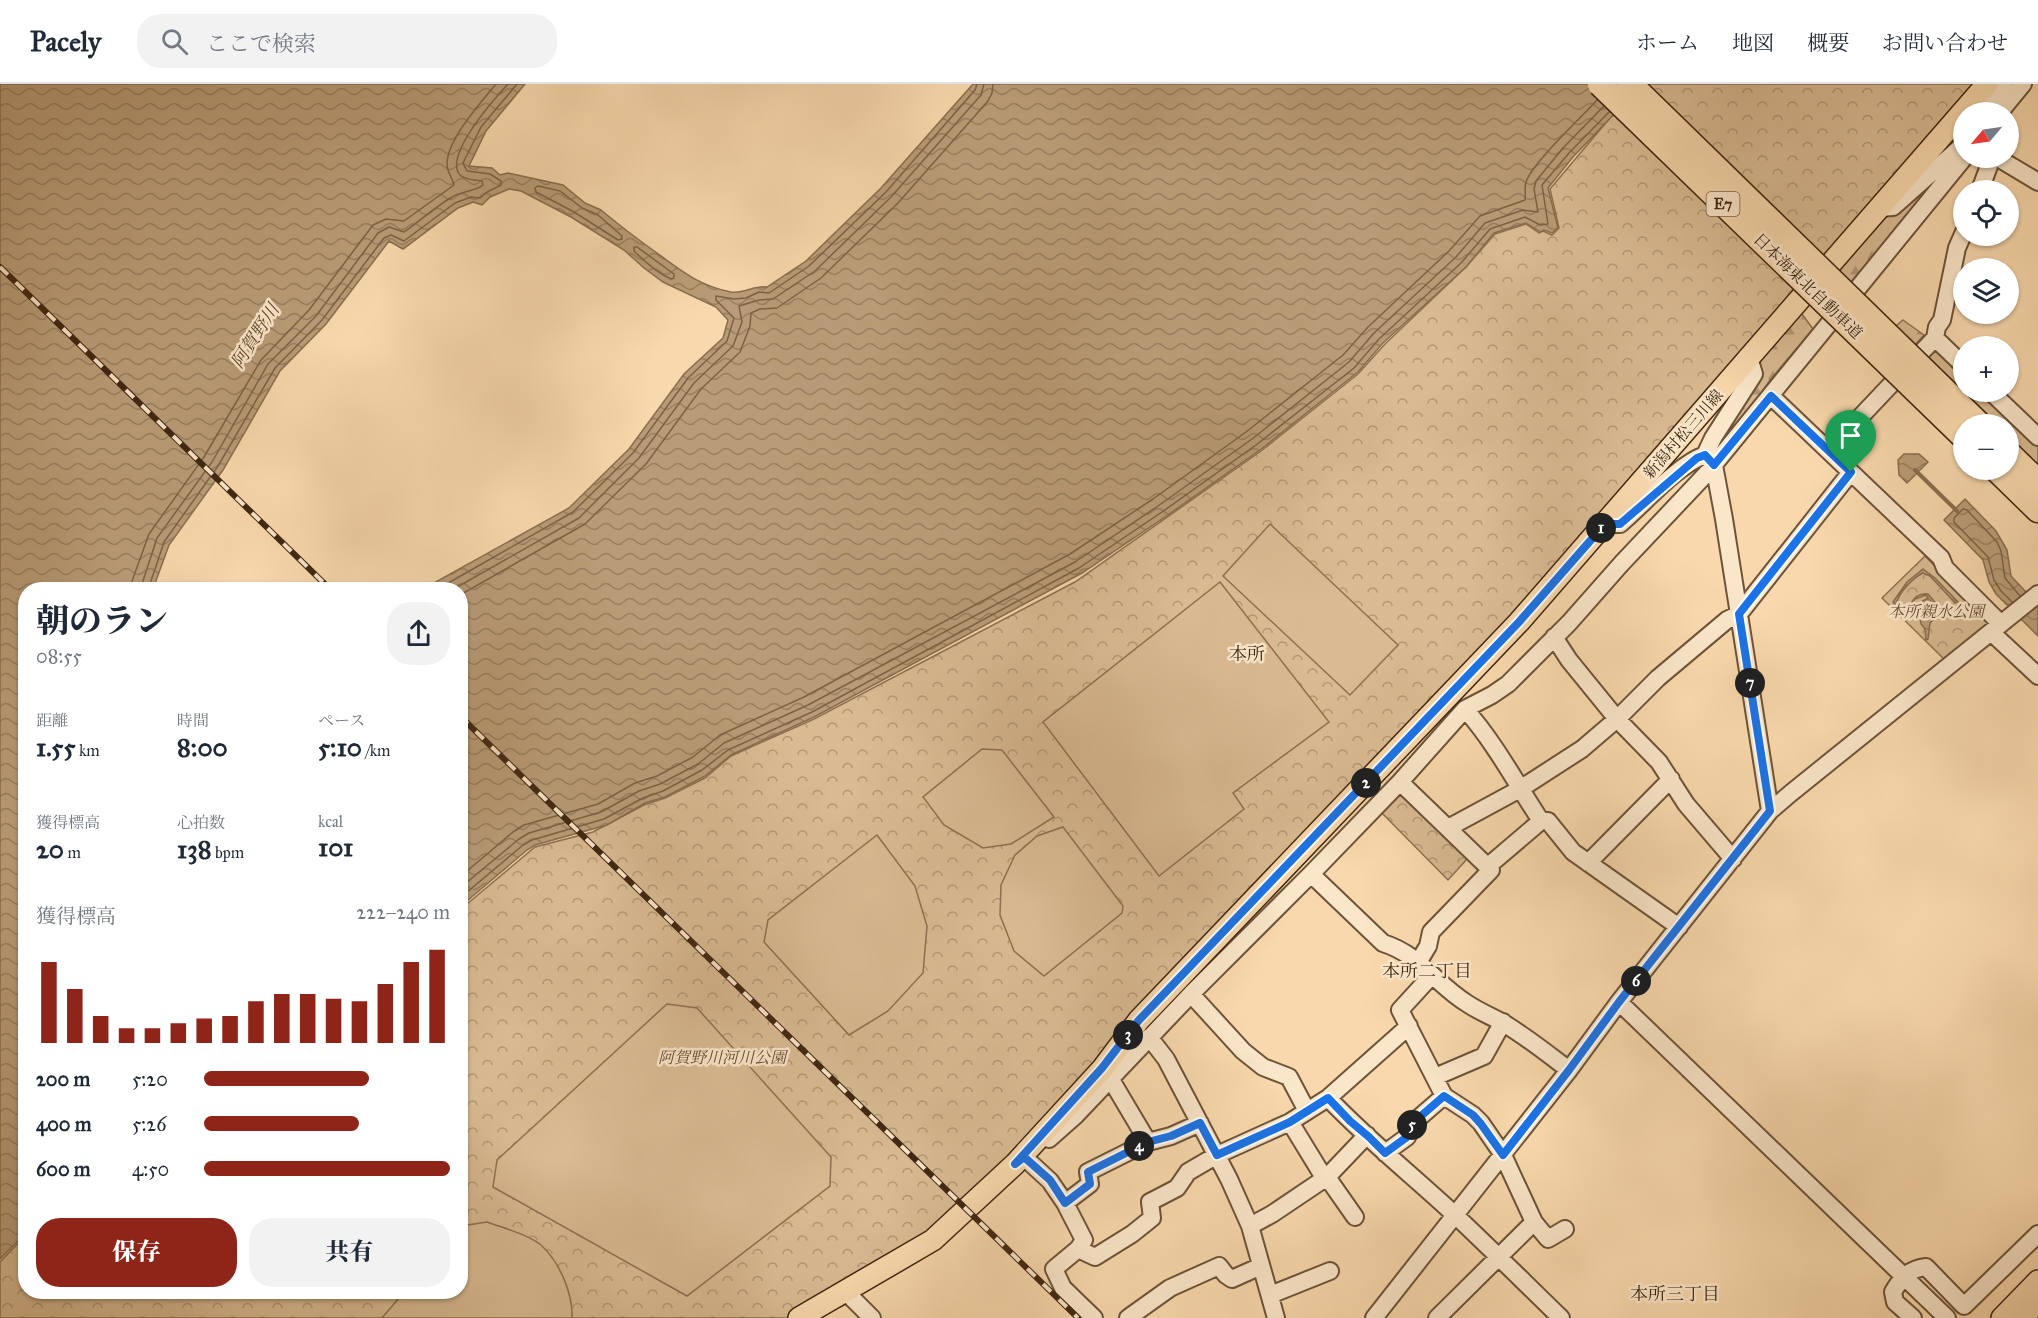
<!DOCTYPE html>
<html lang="ja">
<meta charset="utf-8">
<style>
body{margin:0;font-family:"IM FELL Great Primer","Noto Serif JP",serif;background:#f2f2f3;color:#1f2937;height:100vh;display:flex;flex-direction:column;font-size:22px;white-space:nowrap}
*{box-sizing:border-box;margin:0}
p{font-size:20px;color:#747a83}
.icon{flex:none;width:33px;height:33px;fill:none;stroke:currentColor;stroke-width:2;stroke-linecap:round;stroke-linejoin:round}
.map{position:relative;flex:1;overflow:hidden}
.side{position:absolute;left:18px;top:498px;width:450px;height:717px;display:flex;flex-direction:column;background:#fff;border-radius:24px;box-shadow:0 2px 4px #0004}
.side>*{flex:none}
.needle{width:39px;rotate:241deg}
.controls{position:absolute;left:1953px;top:18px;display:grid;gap:12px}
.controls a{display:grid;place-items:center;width:66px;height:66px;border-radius:50%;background:#fff;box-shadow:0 2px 4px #0004;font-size:30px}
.pin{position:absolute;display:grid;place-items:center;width:51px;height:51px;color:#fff;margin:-62px -26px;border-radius:50% 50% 50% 0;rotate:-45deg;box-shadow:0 0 6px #0007}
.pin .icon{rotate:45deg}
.km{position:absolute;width:30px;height:30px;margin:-15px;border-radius:50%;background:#222;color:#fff;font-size:16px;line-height:30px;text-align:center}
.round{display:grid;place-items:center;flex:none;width:63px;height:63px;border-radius:24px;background:#f2f2f3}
.summary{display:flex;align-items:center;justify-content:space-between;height:102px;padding:0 18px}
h1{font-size:33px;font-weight:800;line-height:45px}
.metrics{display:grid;grid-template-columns:repeat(3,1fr);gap:9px;height:102px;padding:6px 18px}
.metrics div{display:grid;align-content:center}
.metrics b{font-size:26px;font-weight:800}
.metrics small{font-size:16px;font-weight:400}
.metrics p{font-size:16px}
.chart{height:168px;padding:12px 18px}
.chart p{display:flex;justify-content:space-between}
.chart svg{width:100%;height:108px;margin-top:6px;stroke:#8f2418;stroke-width:6}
.action{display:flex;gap:12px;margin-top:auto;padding:12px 18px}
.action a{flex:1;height:69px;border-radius:24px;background:#8f2418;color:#fff;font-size:24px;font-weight:800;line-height:69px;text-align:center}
.action a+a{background:#f2f2f3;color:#1f2937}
ul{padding:0 18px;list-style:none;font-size:20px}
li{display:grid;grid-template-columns:96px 72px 1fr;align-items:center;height:45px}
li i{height:15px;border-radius:8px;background:#8f2418}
header{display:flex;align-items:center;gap:36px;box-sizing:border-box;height:84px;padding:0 30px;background:#fff;border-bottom:2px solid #e0e1e3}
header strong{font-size:28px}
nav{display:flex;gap:33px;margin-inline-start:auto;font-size:21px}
.search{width:420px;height:54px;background:#f2f2f3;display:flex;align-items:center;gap:15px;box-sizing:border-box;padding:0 21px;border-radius:24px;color:#747a83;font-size:22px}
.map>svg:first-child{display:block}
.forest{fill:url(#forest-firs);stroke:#8c7052;stroke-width:1.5}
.park{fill:url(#park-crowns);stroke:#8c7052;stroke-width:1.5}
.pitch{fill:#d9ba92;stroke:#8c7052;stroke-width:1.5}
.water{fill:url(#water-waves);stroke:#886d4e;stroke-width:1.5}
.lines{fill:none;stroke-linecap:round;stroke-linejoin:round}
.shore{stroke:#7c6244;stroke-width:1.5}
.stream{stroke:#886d4e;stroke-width:4}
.minor-casing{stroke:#6d5338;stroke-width:20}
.major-casing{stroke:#3f2711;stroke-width:24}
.highway-casing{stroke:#3f2711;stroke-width:27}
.minor{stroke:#fae6c9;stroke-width:16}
.major{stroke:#f8d8ac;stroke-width:21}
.highway{stroke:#f8d8ac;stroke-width:24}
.rail-casing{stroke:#3f2711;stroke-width:6}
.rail{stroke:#fae6c9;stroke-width:4;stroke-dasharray:11;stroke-linecap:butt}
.highway-bridge-casing{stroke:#3f2711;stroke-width:27;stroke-linecap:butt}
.highway-bridge{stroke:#f8d8ac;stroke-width:24}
.route-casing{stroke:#fff;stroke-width:12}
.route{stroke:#1a73e8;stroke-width:8}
.labels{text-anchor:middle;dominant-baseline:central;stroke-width:5;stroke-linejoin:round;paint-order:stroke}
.shield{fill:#fae6c9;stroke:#776048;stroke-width:1.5}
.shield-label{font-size:15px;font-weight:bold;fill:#3f2711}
.street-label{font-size:16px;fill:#3f2711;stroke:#fae6c9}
.park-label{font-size:16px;font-style:italic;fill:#664c31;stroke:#fae6c9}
.water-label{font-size:18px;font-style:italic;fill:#644a30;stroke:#fae6c9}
.neighbourhood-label{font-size:18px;fill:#3f2711;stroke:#fae6c9}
</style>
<header>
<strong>Pacely</strong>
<div class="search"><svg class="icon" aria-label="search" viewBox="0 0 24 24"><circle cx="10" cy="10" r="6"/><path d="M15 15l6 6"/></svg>ここで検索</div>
<nav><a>ホーム</a><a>地図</a><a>概要</a><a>お問い合わせ</a></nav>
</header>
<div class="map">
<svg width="2038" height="1234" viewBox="0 0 2038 1234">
<defs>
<pattern id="forest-firs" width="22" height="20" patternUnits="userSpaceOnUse" patternTransform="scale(1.5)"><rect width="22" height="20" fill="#d9ba92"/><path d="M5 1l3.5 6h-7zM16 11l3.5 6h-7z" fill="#b19776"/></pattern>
<pattern id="park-crowns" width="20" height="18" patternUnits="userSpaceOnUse" patternTransform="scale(1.5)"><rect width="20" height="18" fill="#d9ba92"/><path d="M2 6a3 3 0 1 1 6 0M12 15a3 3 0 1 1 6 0" fill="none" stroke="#b19776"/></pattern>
<pattern id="water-waves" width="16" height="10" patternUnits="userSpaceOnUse" patternTransform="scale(1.5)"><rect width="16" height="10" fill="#b99c77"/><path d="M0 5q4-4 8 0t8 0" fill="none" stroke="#987f60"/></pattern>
</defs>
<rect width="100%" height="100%" fill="#f8d8ac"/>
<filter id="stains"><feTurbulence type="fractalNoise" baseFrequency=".00333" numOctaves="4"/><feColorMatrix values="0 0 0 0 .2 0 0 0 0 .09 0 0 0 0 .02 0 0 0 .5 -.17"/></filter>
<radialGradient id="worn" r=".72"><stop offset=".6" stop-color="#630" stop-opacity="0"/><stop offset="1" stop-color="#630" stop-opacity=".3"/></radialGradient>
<path class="forest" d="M1963 65 1852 204 1833 185 1870 138Z
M1799 226 1813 245 1770 296 1730 357 1719 348 1759 273Z
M1903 236 1924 251 1913 263 1895 243Z
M1930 261 1963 289 1964 308H1982L2038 362V384L2009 356 2008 340H1993L1921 271Z"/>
<path class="park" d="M1644 0H1974L1685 342 1025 1063 931 1150 788 1234H0V1178L25 1152 26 1208H460L461 825 535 763 593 748 644 721 665 714 705 694 731 672 814 635 1075 498 1261 367 1358 290 1385 260 1466 183 1495 150 1526 140 1539 149 1543 147 1552 151 1559 144 1550 105 1615 28Z
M1925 472 1990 539 1946 577 1882 514Z
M1398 705 1468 774 1448 796 1378 725Z"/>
<path class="pitch" d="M1270 440 1398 561 1350 611 1223 492Z
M1220 498 1329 638 1233 709 1244 725 1159 792 1043 638Z
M982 665 1002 666 1054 733 1011 760 983 764 944 741 923 713Z
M1063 743 1123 822 1122 829 1044 892 1014 867 1000 831 1001 801 1015 771 1037 752Z
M877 751 915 802 927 842 923 889 888 927 849 951 764 858 768 836Z
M667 920 697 924 831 1073 830 1102 687 1212 493 1103 497 1076Z
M487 1138C503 1144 530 1151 542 1162 560 1179 573 1210 572 1234H382L404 1208H460L461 1142Z"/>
<path class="water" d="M0 0H525L486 47 469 82 492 84 500 91 508 89 563 101 585 119 601 126C619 141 637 155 657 169 681 187 700 202 731 208 744 210 754 201 767 203L806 177 881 104 973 0H1643L1573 73 1548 104 1558 144 1552 149 1544 146 1540 148 1526 139 1494 149 1466 183 1383 259 1358 288 1260 366 1165 433 1082 489 814 633 731 671 705 692 665 713 645 719 607 741 535 761 527 766 461 822 460 506 423 505 569 424 629 365 684 290 723 254 728 236 716 223 663 198 644 184 624 166 571 133 521 107 509 105 490 113 482 121 473 118 458 124 403 165 389 157 326 240 280 287 223 386 169 461 153 505 26 506V1149L0 1175Z
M1904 370H1919L1928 378 1907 399 1899 391 1898 376Z
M1965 415 1996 447 2007 466 2011 492 2038 521V552L1996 510 1989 498 1983 476 1944 436Z
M1923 485 1935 494 1958 518 1955 519 1930 492 1923 489C1913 494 1898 509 1897 519L1899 521 1911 520C1914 513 1919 509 1928 510L1945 530 1943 533H1937L1930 539 1928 555 1926 556 1925 545 1921 540 1919 525 1922 523 1921 518 1928 514 1926 511 1915 515 1912 521 1897 523 1893 518 1907 498Z"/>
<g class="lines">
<path class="shore" d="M538 102 560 107 582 124 598 131 622 152V155L618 156 574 128 536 108 535 104Z
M634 163H637L674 190V194L671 195C657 189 645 178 634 167Z
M131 506 132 497 149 450 204 373 261 276 309 226 373 141 386 135 404 137 454 101C453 94 447 89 447 80 447 56 481 18 496 0
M140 506 157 454 212 378 268 280 316 232 378 149 389 143 404 148C420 137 435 123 452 113 461 107 477 107 483 101L482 97C475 96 465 96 460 91 443 72 495 14 508 0
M148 506 164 458 218 382 275 284 322 236 384 154 391 151 404 157 455 119 471 113 480 114 487 108 501 101V97L490 90 467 87 463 79 481 43 517 0
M436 506 573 428 633 369 688 294 727 257 734 234 716 216V212L734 215 746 214 759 208 769 209 809 182 886 108 975 6 977 0
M452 506 579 434 639 374 694 299 733 262 742 238 739 222 759 216 773 215 815 187 891 113 981 11 984 0
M460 511 585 440 646 380 701 305 740 268 750 242 751 229 760 225 777 224 821 194 898 119 988 17 992 9 993 0
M2012 518 2001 507 1994 496 1988 473 1954 438V434L1963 425 1967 426 1997 458 2001 467 2005 494 2020 512
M460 793 513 748 524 741 598 720 635 699 657 692 693 673 720 651 804 613 1070 470 1153 415 1246 348 1343 271 1368 243 1449 167 1480 132 1525 116C1526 110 1524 104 1526 98 1532 79 1582 33 1597 16
M460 804 519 755 529 749 601 728 639 707 660 700 698 680 724 659 808 621 1075 478 1158 422 1252 355 1349 278 1374 249 1456 173 1485 139 1523 126 1538 128 1534 105 1536 97 1563 64 1604 22
M460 814 523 761 532 756 604 735 643 714 663 707 702 686 728 666 812 628 1079 484 1162 428 1256 361 1354 284 1379 255 1461 179 1490 145 1525 133 1540 141 1548 140 1542 101 1569 69 1609 28"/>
<path class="stream" d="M1915 386 1957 427"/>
<g class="minor-casing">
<path id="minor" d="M1983 28 2004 0
M2000 28 2023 0
M1998 74 2038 98
M1980 106 1992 74
M1879 124 1893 123 1964 60
M1935 254 1964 282
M1991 308 2038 353
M1771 312 1941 474 1945 484 2001 540
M1829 366 1935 254 1937 243 1942 236 1957 164 1964 148
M1705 371 1714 381 1724 435 1770 727
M1605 440H1620C1644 420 1677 381 1705 371L1713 354 1754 290 1749 274
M1991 548 2038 592
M1554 553 1569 576 1617 635 1659 678 1686 720 1733 775
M1465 625C1495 659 1516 699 1541 737H1548L1573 768 1679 843
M1400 698 1491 786 1431 848 1428 862 1419 877
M1448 744 1520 705 1582 665 1617 635 1658 594 1727 536 1739 530 1851 388
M1588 779 1671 695
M1487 783 1541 737
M1311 790 1383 859C1421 871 1436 901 1468 920 1480 928 1493 933 1505 940 1528 954 1548 970 1569 986
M1432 891 1400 926 1444 1012 1473 1031 1481 1039 1503 1071 1534 1138 1548 1155 1565 1145
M1191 910 1243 967 1263 983 1289 993 1307 1027
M1619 918 1947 1234
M1149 953 1166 975 1229 1095 1250 1142 1276 1234
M1435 993 1484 972 1503 938
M1110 994 1148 1058
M1328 1014C1368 1056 1413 1092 1456 1132 1491 1165 1526 1200 1561 1234
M1290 1038 1320 1087 1327 1093 1355 1133
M1049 1055 1075 1032 1191 910 1311 790 1400 698 1465 625 1492 611 1508 600 1569 539 1622 479 1708 388 1964 74
M1385 1069 1407 1053 1414 1038 1444 1012
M1024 1073 1050 1097 1065 1119 1084 1156 1078 1165 1054 1185 1063 1204 1094 1234
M1065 1119 1090 1100 1088 1088 1148 1058 1171 1052 1200 1039
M1250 1142 1272 1130 1327 1093 1367 1051
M1078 1165 1095 1173 1132 1150 1152 1134 1150 1118 1177 1104 1188 1088 1217 1071 1290 1038 1328 1014 1409 942
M1270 1211 1330 1187
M838 1214 845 1207 872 1234
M1128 1234 1170 1204 1219 1182 1226 1191 1232 1195 1261 1182
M1374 1234 1569 986 1619 918 1770 727 1791 709 2038 510
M1437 1234 1534 1138
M1913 1234 1895 1218 1893 1208C1901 1194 1909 1185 1926 1183L1964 1222 2038 1150"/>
</g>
<g class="major-casing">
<path id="major" d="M799 1234 933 1156 1015 1080 1103 984 1139 936 1519 538 1987 0
M2002 1234 2038 1197
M2022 1234 2038 1218"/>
</g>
<g class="highway-casing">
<path id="highway" d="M2008 369 2038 398
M1997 386 2038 426"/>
</g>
<use href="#minor" class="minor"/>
<use href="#major" class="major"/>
<use href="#highway" class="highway"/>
<g class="rail-casing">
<path id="rail" d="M0 183 331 506
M460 632 1078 1234"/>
</g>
<use href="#rail" class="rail"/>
<g class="highway-bridge-casing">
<path id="highway-bridge" d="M1600 0 1964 353
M1630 0 1979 340"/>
</g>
<use href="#highway-bridge" class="highway-bridge"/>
</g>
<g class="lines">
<g class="route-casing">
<path id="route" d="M1771 312 1851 388 1739 530 1770 727 1619 918 1569 986 1503 1071 1481 1040 1473 1031 1444 1012 1414 1038 1407 1053 1385 1069 1369 1053 1350 1037 1328 1014 1290 1038 1217 1071 1200 1039 1171 1052 1148 1058 1088 1088 1090 1100 1065 1119 1050 1096 1024 1073 1015 1080 1102 984 1139 936 1519 538 1605 440H1620L1697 374 1705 371 1714 381Z"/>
</g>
<use href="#route" class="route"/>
</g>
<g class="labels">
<rect class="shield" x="1706.5" y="108" width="33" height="24" rx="4.5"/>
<g class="shield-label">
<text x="1723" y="120">E7</text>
</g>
<g class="street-label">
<text transform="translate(1808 202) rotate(44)">日本海東北自動車道</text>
<text transform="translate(1683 350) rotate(-49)">新潟村松三川線</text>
</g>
<g class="park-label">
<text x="1936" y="527">本所親水公園</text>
<text x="722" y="973">阿賀野川河川公園</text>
</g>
<g class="water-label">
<text transform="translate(255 252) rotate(-57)">阿賀野川</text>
</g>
<g class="neighbourhood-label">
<text x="1247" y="570">本所</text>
<text x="1427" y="887">本所二丁目</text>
<text x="1675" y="1210">本所三丁目</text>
</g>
</g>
<rect width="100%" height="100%" filter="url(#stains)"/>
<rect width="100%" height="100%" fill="url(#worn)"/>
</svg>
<div class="controls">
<a><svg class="needle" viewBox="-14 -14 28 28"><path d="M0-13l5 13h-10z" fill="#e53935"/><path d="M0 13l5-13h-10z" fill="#747a83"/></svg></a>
<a><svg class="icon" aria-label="locate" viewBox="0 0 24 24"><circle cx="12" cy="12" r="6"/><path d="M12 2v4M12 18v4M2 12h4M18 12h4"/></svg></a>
<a><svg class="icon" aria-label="layers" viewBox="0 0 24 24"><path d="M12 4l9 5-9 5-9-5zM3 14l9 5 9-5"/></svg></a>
<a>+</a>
<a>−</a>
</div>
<div class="pin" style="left:1851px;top:388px;background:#1e9e55"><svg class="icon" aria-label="arrive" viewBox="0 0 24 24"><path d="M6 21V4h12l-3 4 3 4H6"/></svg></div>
<b class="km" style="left:1601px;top:444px">1</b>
<b class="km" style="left:1366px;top:699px">2</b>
<b class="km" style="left:1128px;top:951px">3</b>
<b class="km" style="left:1139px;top:1062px">4</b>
<b class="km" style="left:1412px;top:1041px">5</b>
<b class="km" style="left:1636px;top:897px">6</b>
<b class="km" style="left:1750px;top:599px">7</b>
<section class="side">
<div class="summary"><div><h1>朝のラン</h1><p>08:55</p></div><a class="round"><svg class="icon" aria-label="share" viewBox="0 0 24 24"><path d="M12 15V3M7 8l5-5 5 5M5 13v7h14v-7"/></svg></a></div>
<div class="metrics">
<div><p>距離</p><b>1.55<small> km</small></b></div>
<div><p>時間</p><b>8:00</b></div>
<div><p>ペース</p><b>5:10<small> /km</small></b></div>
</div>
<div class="metrics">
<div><p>獲得標高</p><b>20<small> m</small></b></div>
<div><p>心拍数</p><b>138<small> bpm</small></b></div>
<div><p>kcal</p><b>101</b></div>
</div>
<div class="chart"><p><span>獲得標高</span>222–240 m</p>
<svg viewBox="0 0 160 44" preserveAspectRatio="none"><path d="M5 44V11M15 44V22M25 44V33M35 44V38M45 44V38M55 44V36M65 44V34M75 44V33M85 44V27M95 44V24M105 44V24M115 44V26M125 44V27M135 44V20M145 44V11M155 44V6"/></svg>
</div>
<ul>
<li><b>200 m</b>5:20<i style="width:67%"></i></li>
<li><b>400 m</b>5:26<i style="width:63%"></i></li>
<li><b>600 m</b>4:50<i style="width:100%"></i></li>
</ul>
<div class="action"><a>保存</a><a>共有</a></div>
</section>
</div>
